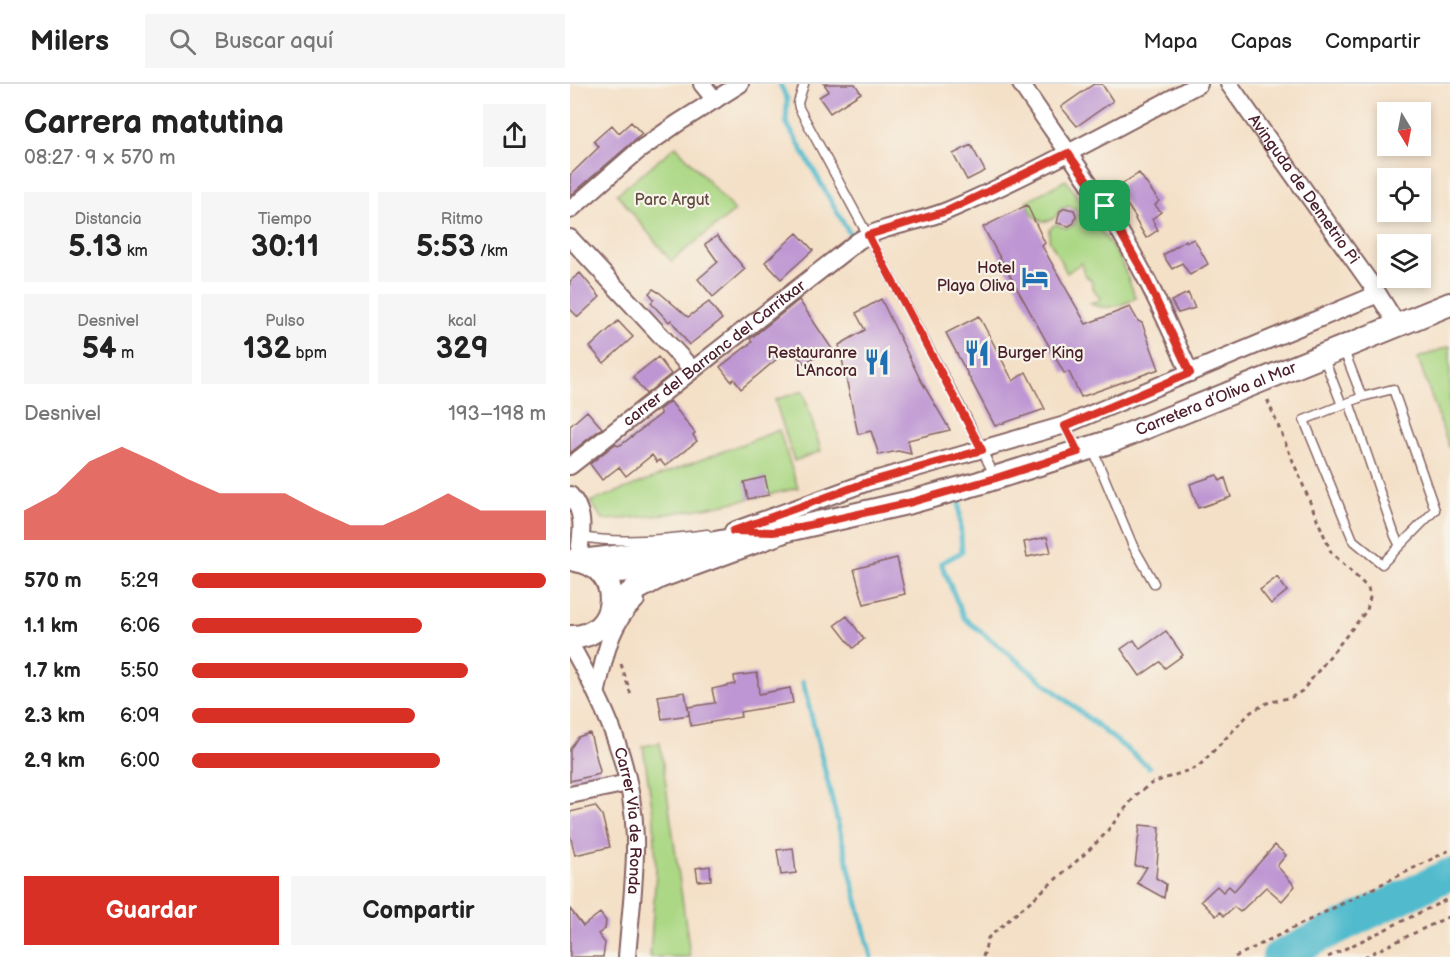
<!DOCTYPE html>
<html lang="es">
<meta charset="utf-8">
<style>
body{margin:0;font-family:"Balsamiq Sans",sans-serif;background:#f6f6f6;color:#222;height:100vh;display:flex;flex-direction:column;font-size:22px;white-space:nowrap}
*{box-sizing:border-box;margin:0}
p{font-size:20px;color:#767676}
.icon{flex:none;width:33px;height:33px;fill:none;stroke:currentColor;stroke-width:2;stroke-linecap:round;stroke-linejoin:round}
.map{position:relative;flex:1;overflow:hidden}
.sheet{display:flex;flex-direction:column;background:#fff;width:570px}
.sheet>*{flex:none}
.needle{width:39px;rotate:170deg}
.tools{position:absolute;left:807px;top:18px;display:grid;gap:12px}
.tools a{display:grid;place-items:center;width:54px;height:54px;border-radius:0px;background:#fff;box-shadow:0 3px 9px #0003;font-size:30px}
.pin{position:absolute;display:grid;place-items:center;width:51px;height:51px;color:#fff;margin:-26px;border-radius:12px;box-shadow:0 3px 9px #0006}
.round{display:grid;place-items:center;flex:none;width:63px;height:63px;border-radius:0px;background:#f6f6f6}
.summary{display:flex;align-items:center;justify-content:space-between;height:102px;padding:0 24px}
h1{font-size:33px;font-weight:700;line-height:45px}
.stats{display:grid;grid-template-columns:repeat(3,1fr);gap:9px;height:102px;padding:6px 24px}
.stats div{display:grid;align-content:center;border-radius:0px;background:#f6f6f6;text-align:center}
.stats b{font-size:30px;font-weight:700}
.stats small{font-size:16px;font-weight:400}
.stats p{font-size:16px}
.chart{height:168px;padding:12px 24px}
.chart p{display:flex;justify-content:space-between}
.chart svg{width:100%;height:108px;margin-top:6px;fill:#d93025;opacity:.7}
.primary-button{display:flex;gap:12px;margin-top:auto;padding:12px 24px}
.primary-button a{flex:1;height:69px;border-radius:0px;background:#d93025;color:#fff;font-size:24px;font-weight:700;line-height:69px;text-align:center}
.primary-button a+a{background:#f6f6f6;color:#222}
ul{padding:0 24px;list-style:none;font-size:20px}
li{display:grid;grid-template-columns:96px 72px 1fr;align-items:center;height:45px}
li i{height:15px;border-radius:8px;background:#d93025}
header{display:flex;align-items:center;gap:36px;box-sizing:border-box;height:84px;padding:0 30px;background:#fff;border-bottom:2px solid #e0e0e0}
header strong{font-size:28px}
nav{display:flex;gap:33px;margin-inline-start:auto;font-size:21px}
.search{width:420px;height:54px;background:#f6f6f6;display:flex;align-items:center;gap:15px;box-sizing:border-box;padding:0 21px;border-radius:0px;color:#767676;font-size:22px}
main{display:flex;flex:1;min-height:0}
.map>svg:first-child{display:block}
.green{fill:#acd885;stroke:#7b7c58;stroke-width:1.5}
.lines{fill:none;stroke-linecap:round;stroke-linejoin:round}
.stream{stroke:#51bbcd;stroke-width:5}
.river{stroke:#51bbcd;stroke-width:32}
.building{fill:#be96d3}
.lane-casing{stroke:#866362;stroke-width:11}
.street-casing{stroke:#866362;stroke-width:20}
.secondary-casing{stroke:#866362;stroke-width:26}
.path{stroke:#866362;stroke-width:3;stroke-dasharray:4.5 4.5;stroke-linecap:butt}
.lane{stroke:#fff;stroke-width:8}
.street{stroke:#fff;stroke-width:16}
.secondary{stroke:#fff;stroke-width:22}
.route-casing{stroke:#fff;stroke-width:12}
.route{stroke:#d93025;stroke-width:8}
.labels{text-anchor:middle;dominant-baseline:central;stroke-width:4.5;stroke-linejoin:round;paint-order:stroke}
.street-label{font-size:16px;fill:#4a1f2b;stroke:#f7f3e8}
.park-label{font-size:16px;fill:#624d42;stroke:#f7f3e8}
.poi-label{font-size:16px;fill:#4a1f2b;stroke:#f7f3e8;text-anchor:end}
</style>
<header>
<strong>Milers</strong>
<div class="search"><svg class="icon" aria-label="search" viewBox="0 0 24 24"><circle cx="10" cy="10" r="6"/><path d="M15 15l6 6"/></svg>Buscar aquí</div>
<nav><a>Mapa</a><a>Capas</a><a>Compartir</a></nav>
</header>
<main>
<section class="sheet">
<div class="summary"><div><h1>Carrera matutina</h1><p>08:27 · 9 × 570 m</p></div><a class="round"><svg class="icon" aria-label="share" viewBox="0 0 24 24"><path d="M12 15V3M7 8l5-5 5 5M5 13v7h14v-7"/></svg></a></div>
<div class="stats">
<div><p>Distancia</p><b>5.13<small> km</small></b></div>
<div><p>Tiempo</p><b>30:11</b></div>
<div><p>Ritmo</p><b>5:53<small> /km</small></b></div>
</div>
<div class="stats">
<div><p>Desnivel</p><b>54<small> m</small></b></div>
<div><p>Pulso</p><b>132<small> bpm</small></b></div>
<div><p>kcal</p><b>329</b></div>
</div>
<div class="chart"><p><span>Desnivel</span>193–198 m</p>
<svg viewBox="0 0 160 44" preserveAspectRatio="none"><path d="M0 44V32L10 25L20 12L30 6L40 12L50 19L60 25L70 25L80 25L90 32L100 38L110 38L120 32L130 25L140 32L150 32L160 32V44z"/></svg>
</div>
<ul>
<li><b>570 m</b>5:29<i style="width:100%"></i></li>
<li><b>1.1 km</b>6:06<i style="width:65%"></i></li>
<li><b>1.7 km</b>5:50<i style="width:78%"></i></li>
<li><b>2.3 km</b>6:09<i style="width:63%"></i></li>
<li><b>2.9 km</b>6:00<i style="width:70%"></i></li>
</ul>
<div class="primary-button"><a>Guardar</a><a>Compartir</a></div>
</section>
<div class="map">
<svg width="880" height="873" viewBox="0 0 880 873">
<rect width="100%" height="100%" fill="#f7f3e8"/>
<filter id="ink" filterUnits="userSpaceOnUse"><feTurbulence type="fractalNoise" baseFrequency=".0167" numOctaves="2"/><feDisplacementMap in="SourceGraphic" scale="12" xChannelSelector="R" yChannelSelector="G"/><feConvolveMatrix kernelMatrix="1 2 1 2 8 2 1 2 1" color-interpolation-filters="sRGB"/></filter>
<filter id="wash" filterUnits="userSpaceOnUse"><feTurbulence type="fractalNoise" baseFrequency=".008" numOctaves="4" result="noise"/><feDisplacementMap in="SourceGraphic" scale="24" xChannelSelector="R" yChannelSelector="G"/><feGaussianBlur stdDeviation="1.35" result="paint"/><feColorMatrix in="noise" values="0 0 0 0 0 0 0 0 0 0 0 0 0 0 0 0 0 1.4 0 .05"/><feComposite in="paint" operator="in"/></filter>
<g filter="url(#wash)">
<rect width="100%" height="100%" fill="#f4e0c7"/>
<path class="green" d="M106 62 165 127 101 177 47 110Z
M496 96 550 175 566 214C553 221 535 228 520 219L531 216 523 204 521 196C514 193 512 186 511 179L497 189 479 155V146L485 140 496 144 504 142 508 128 504 124 498 122 489 126C486 137 473 141 464 132 461 128 459 122 456 117Z
M880 262V363H879L848 274Z
M233 307 251 367 224 377 205 316Z
M209 346 228 404C164 419 99 433 34 436L20 418Z
M90 659 117 849 120 873H80L86 787 84 736 73 662Z"/>
<g class="lines">
<path class="stream" d="M210 0 217 15 216 38 281 152
M394 412 389 417 392 468 371 479 394 534 579 683
M233 598 301 873"/>
<path class="river" d="M708 873 880 790"/>
</g>
<g id="blocks">
<path class="building" d="M254 0H285L291 9 260 29 249 13 259 7Z
M524 0H532L543 17 507 42 491 23Z
M61 38 72 50 0 112V91L29 63 24 57 42 41 49 49Z
M401 61 415 87 397 96 383 70Z
M569 89 589 117 585 121 591 128 582 135 588 146 576 154 565 135 566 134 546 104Z
M457 121 475 159 472 162 516 240 560 223 568 237 572 239 589 285 511 313 499 288 494 289 413 143Z
M495 124 504 126 506 131 504 139 499 142 487 139 490 127Z
M227 149 243 166 211 195 195 178Z
M147 152 175 185 143 213 128 195 148 178 135 160Z
M624 155 638 180 620 191 612 179 602 185 593 171 616 156 617 158Z
M10 189 30 213 8 233 0 225V197Z
M83 205 90 209 118 233 139 218 152 235 119 261 101 236 99 238 81 219 84 215 79 209Z
M618 209 625 224 608 229 601 217Z
M311 215 350 295 380 346 338 356 341 370 328 367 309 371 301 347 288 350 269 261 295 246 286 229Z
M229 216 262 265 234 279 220 264 171 305 164 295 161 297 150 283 182 258 180 255Z
M409 232 443 297 456 288 475 325 425 342 376 249Z
M48 237 63 253 34 279 20 263Z
M88 273 101 290 76 310 63 293Z
M100 317 125 349 123 351 127 357 95 382 90 376 87 378 82 371 56 392 49 383 32 396 20 380 45 360 48 362 52 360 91 330 89 326Z
M17 327 32 344 0 369V342Z
M647 391 650 397 655 394 661 413 628 424 620 400Z
M195 393 199 411 178 415 174 398Z
M477 453 481 468 457 473 454 458Z
M327 474 335 510 294 520 284 485Z
M707 493 717 507 701 520 690 506Z
M277 532 294 555 283 564 265 541Z
M596 547 613 571 595 584 590 578 570 592 551 565 564 556 570 565Z
M187 589 189 610 220 604 223 619 170 628 171 633 121 642 118 623 145 619 142 605 165 600 164 592Z
M115 608 119 631 92 635 88 612Z
M20 649 30 687 29 690 0 697V665L8 653Z
M25 722 32 731 40 763 5 771 0 751V728Z
M570 741 590 743 586 794 596 800 594 814 567 799 577 783 565 782Z
M705 761 716 771 707 782 725 802 712 817 696 803 670 828 664 823 654 832 650 828 646 832 631 817 647 802 653 808 659 802 664 807Z
M223 764 226 789 211 791 207 766Z
M140 782 141 796 128 797 126 784Z
M0 825 13 842 30 829 36 837 35 845 28 850 35 859 33 873H0Z"/>
</g>
</g>
<g filter="url(#ink)">
<use href="#blocks" fill-opacity="0" stroke="#866362" stroke-width="1.5"/>
<g class="lines">
<g class="lane-casing">
<path id="lane" d="M234 0 228 19 229 24 396 333 425 393
M773 264 792 313
M753 272 772 321
M823 305 865 426 812 480 783 456 734 336 792 313Z
M779 318 825 452 830 462
M495 341 508 368
M522 364 563 462 584 499
M11 453C52 460 96 455 137 450"/>
</g>
<g class="street-casing">
<g id="street">
<path d="M132 0 145 16"/>
<path d="M451 0C492 61 537 120 571 185 589 218 604 254 620 289"/>
<path id="s1" d="M659 0 808 210 828 242"/>
<path d="M0 126 68 67 108 39 170 0"/>
<path d="M0 154 122 285"/>
<path id="s2" d="M0 382 288 157C316 140 349 139 379 126 465 89 547 43 629 0"/>
<path d="M0 411C17 430 11 452 8 476"/>
<path d="M163 447 298 398 495 341 808 210"/>
<path id="s3" d="M0 560C35 621 63 682 65 754 66 793 60 833 57 873"/>
<path d="M27 606C35 573 39 540 66 516"/>
<path d="M0 711 58 699"/>
</g>
</g>
<g class="secondary-casing">
<g id="secondary">
<path d="M11 477 112 465 156 457"/>
<path d="M31 488 76 485 98 481"/>
<path id="s4" d="M40 526 63 507 89 493 217 446 341 418 409 399 542 357 880 220"/>
<path d="M0 553C51 555 56 482 5 476"/>
</g>
</g>
<path class="path" d="M51 580 62 614
M413 873 418 854 517 768 534 751 567 710 582 699 628 683 681 628 697 619 722 613 732 607 797 526 800 513 798 504 761 468 697 315
M665 873 880 766
M758 873 880 814
M794 873 880 832"/>
<use href="#lane" class="lane"/>
<use href="#street" class="street"/>
<use href="#secondary" class="secondary"/>
</g>
</g>
<g class="lines" filter="url(#ink)">
<g class="route-casing">
<path id="route" d="M498 69 535 122 572 186 620 289 495 342 508 368 426 394 342 418 217 446 203 448 163 447 298 398 412 366 298 151 377 127Z"/>
</g>
<use href="#route" class="route"/>
</g>
<defs>
<g id="hotel-bare" transform="scale(2.07)"><path d="M-6-4.5h1.5V1H6V5H4.5V3h-9V5H-6ZM-4 0a1.8 1.8 0 1 1 3.6 0ZM.5 0V-2.5h3Q6-2.5 6 0Z" fill="#1f6fb2" stroke="#f7f3e8" stroke-width="2.5" paint-order="stroke"/></g>
<g id="restaurant-bare" transform="scale(2.07)"><path d="M-5-6h1v4h1v-4h1v4h1v-4h1v5L-1.5 .5V6h-2V.5L-5-1ZM5-6V6H3V1.5H1.5Q1.5-4 5-6Z" fill="#1f6fb2" stroke="#f7f3e8" stroke-width="2.5" paint-order="stroke"/></g>
</defs>
<g fill-rule="evenodd">
<use href="#hotel-bare" x="465" y="193"/>
<use href="#restaurant-bare" x="407" y="269"/>
<use href="#restaurant-bare" x="307" y="278"/>
</g>
<g class="labels">
<g class="street-label">
<text stroke="none"><textPath href="#s1" startOffset="129">Avinguda de Demetrio Pi</textPath></text>
<text stroke="none"><textPath href="#s2" startOffset="183">carrer del Barranc del Carritxar</textPath></text>
<text stroke="none"><textPath href="#s4" startOffset="645">Carretera d’Oliva al Mar</textPath></text>
<text stroke="none"><textPath href="#s3" startOffset="189">Carrer Via de Ronda</textPath></text>
</g>
<g class="park-label">
<text x="102" y="116">Parc Argut</text>
</g>
<g class="poi-label">
<text x="445" y="184">Hotel<tspan x="445" dy="18">Playa Oliva</tspan></text>
<text x="287" y="269">Restauranre<tspan x="287" dy="18">L'Ancora</tspan></text>
<text x="427" y="269" text-anchor="start">Burger King</text>
</g>
</g>
</svg>
<div class="tools">
<a><svg class="needle" viewBox="-14 -14 28 28"><path d="M0-13l5 13h-10z" fill="#e53935"/><path d="M0 13l5-13h-10z" fill="#767676"/></svg></a>
<a><svg class="icon" aria-label="locate" viewBox="0 0 24 24"><circle cx="12" cy="12" r="6"/><path d="M12 2v4M12 18v4M2 12h4M18 12h4"/></svg></a>
<a><svg class="icon" aria-label="layers" viewBox="0 0 24 24"><path d="M12 4l9 5-9 5-9-5zM3 14l9 5 9-5"/></svg></a>
</div>
<div class="pin" style="left:535px;top:122px;background:#1e9e55"><svg class="icon" aria-label="arrive" viewBox="0 0 24 24"><path d="M6 21V4h12l-3 4 3 4H6"/></svg></div>
</div>
</main>
